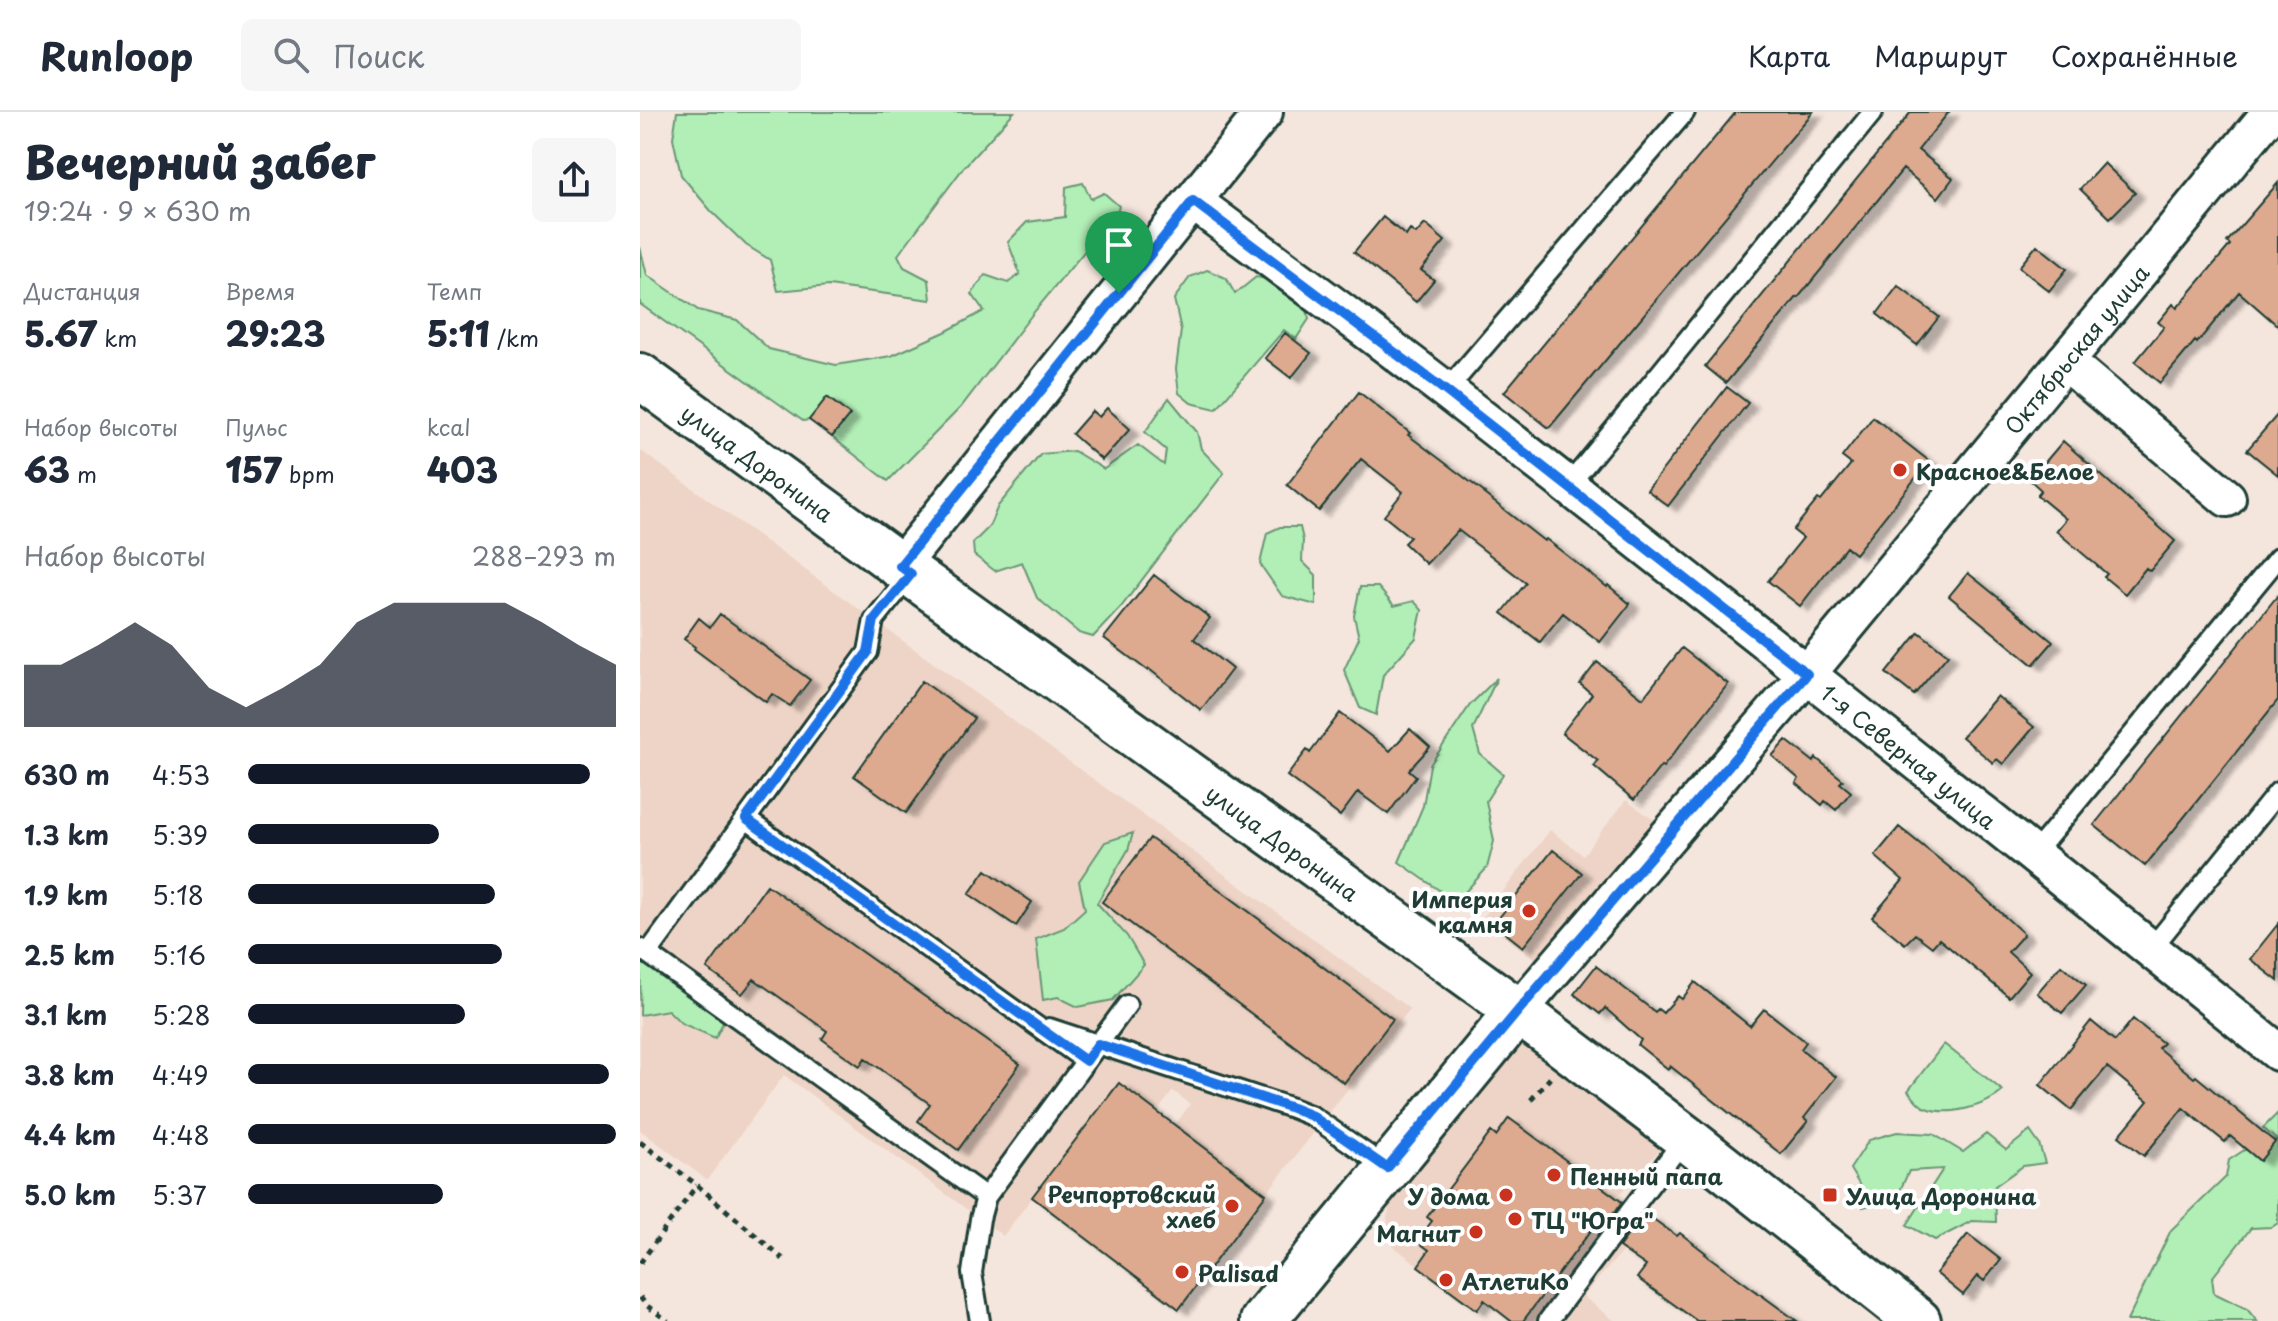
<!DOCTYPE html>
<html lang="ru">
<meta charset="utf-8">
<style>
body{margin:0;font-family:"Playpen Sans",sans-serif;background:#f6f6f7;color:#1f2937;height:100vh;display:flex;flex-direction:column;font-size:30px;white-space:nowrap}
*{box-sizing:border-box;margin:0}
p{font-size:26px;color:#747a83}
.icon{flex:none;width:44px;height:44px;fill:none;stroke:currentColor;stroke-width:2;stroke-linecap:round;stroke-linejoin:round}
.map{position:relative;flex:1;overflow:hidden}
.details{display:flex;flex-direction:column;background:#fff;width:640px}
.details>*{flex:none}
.pin{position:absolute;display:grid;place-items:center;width:68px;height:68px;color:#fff;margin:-82px -34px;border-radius:50% 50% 50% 0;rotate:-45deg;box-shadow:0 0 8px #0007}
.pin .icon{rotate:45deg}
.round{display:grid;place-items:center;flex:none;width:84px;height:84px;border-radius:12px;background:#f6f6f7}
.head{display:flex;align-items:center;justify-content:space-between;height:136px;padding:0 24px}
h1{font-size:44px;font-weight:800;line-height:60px}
.stats{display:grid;grid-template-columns:repeat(3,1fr);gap:12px;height:136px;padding:8px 24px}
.stats div{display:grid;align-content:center}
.stats b{font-size:34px;font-weight:800}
.stats small{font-size:22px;font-weight:400}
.stats p{font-size:22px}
.chart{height:224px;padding:16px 24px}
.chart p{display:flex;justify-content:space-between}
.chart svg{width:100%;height:144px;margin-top:8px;fill:#111827;opacity:.7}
ul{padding:0 24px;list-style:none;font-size:26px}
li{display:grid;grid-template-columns:128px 96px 1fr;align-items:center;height:60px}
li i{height:20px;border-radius:10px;background:#111827}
header{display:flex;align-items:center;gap:48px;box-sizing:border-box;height:112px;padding:0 40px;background:#fff;border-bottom:2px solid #e0e1e3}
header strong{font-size:38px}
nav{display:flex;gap:44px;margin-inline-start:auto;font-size:28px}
.search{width:560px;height:72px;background:#f6f6f7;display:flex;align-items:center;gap:20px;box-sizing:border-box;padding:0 28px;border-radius:12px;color:#747a83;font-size:30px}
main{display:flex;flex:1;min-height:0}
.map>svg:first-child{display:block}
.built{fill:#eed4c6}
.green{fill:#b2efb6;stroke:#689675;stroke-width:2}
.building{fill:#ddaa8f;stroke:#1f3d34;stroke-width:2;filter:url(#shadow)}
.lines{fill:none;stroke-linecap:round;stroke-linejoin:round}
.lane-casing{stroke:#1f3d34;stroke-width:24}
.street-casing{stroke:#1f3d34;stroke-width:42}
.secondary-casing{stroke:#1f3d34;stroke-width:50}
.primary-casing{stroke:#1f3d34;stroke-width:50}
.path{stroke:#1f3d34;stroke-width:5;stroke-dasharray:6 6;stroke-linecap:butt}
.lane{stroke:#fff;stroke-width:18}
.street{stroke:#fff;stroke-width:36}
.secondary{stroke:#fff;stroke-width:44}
.primary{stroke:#fff;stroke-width:44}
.route-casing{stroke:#fff;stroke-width:16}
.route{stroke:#1a73e8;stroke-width:10}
.poi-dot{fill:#c8321e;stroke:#fff;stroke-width:3}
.labels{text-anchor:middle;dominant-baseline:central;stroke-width:8;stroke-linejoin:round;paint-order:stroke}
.street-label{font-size:22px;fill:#1f3d34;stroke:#fff}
.poi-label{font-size:22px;font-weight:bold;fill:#1f3d34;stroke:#fff;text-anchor:start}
</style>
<header>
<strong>Runloop</strong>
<div class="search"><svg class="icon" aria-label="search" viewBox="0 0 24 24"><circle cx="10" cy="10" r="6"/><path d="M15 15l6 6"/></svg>Поиск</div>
<nav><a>Карта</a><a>Маршрут</a><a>Сохранённые</a></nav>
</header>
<main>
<section class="details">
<div class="head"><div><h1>Вечерний забег</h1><p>19:24 · 9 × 630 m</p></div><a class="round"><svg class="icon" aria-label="share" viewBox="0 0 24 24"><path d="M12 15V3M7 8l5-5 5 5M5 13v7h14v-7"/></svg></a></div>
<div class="stats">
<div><p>Дистанция</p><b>5.67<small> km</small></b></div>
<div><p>Время</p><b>29:23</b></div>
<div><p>Темп</p><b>5:11<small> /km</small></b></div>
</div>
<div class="stats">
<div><p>Набор высоты</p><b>63<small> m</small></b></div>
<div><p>Пульс</p><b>157<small> bpm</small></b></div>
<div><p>kcal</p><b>403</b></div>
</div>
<div class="chart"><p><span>Набор высоты</span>288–293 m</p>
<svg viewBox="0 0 160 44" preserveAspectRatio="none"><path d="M0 44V25L10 25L20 19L30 12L40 19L50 32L60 38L70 32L80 25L90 12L100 6L110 6L120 6L130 6L140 12L150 19L160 25V44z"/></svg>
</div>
<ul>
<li><b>630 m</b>4:53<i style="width:93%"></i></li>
<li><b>1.3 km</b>5:39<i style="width:52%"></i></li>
<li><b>1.9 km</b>5:18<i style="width:67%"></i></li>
<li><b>2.5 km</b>5:16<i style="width:69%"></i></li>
<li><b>3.1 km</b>5:28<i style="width:59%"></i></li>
<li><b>3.8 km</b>4:49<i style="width:98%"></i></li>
<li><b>4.4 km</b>4:48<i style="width:100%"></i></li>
<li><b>5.0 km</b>5:37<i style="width:53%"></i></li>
</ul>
</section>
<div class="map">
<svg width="1638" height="1209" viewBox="0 0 1638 1209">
<defs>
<filter id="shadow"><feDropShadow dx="9" dy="5" stdDeviation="2" flood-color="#0004"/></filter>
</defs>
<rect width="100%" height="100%" fill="#f5e6dd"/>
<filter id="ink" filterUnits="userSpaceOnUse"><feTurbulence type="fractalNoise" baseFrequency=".0125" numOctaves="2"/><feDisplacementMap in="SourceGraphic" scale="16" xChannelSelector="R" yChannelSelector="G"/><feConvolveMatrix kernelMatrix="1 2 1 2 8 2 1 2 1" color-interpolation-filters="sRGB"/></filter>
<g filter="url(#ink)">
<path class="built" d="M0 338 770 897 626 1082 535 1013 550 992 533 979 517 1000 479 971 363 1124 144 963 67 1068 0 1018Z
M986 688 1014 708 897 848 841 808 910 718 943 743Z
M887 924 1025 1032 976 1086 1009 1104 984 1138 943 1184 975 1209H871L844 1189 837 1198 753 1134 749 1126 747 1105 751 1090 851 955Z"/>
<path class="green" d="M37 0H374L324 55 258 143 264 155 289 168 291 188 189 174 138 179 130 148 106 133 71 99 41 63 33 26Z
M443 71 451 87 464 81 479 94 473 115 453 129 394 200 321 295 248 369 192 325 209 303 188 286 169 308 163 309 0 192V135L7 163 58 198 97 208 129 237 196 253 251 244 305 220 344 199 332 182 345 163 368 171 380 162 368 130 387 110 425 105 426 75Z
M567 158 586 166 595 182 616 165 637 169 665 188 669 207 656 227 644 218 576 297 551 291 539 281 536 257 541 218 534 187 550 165Z
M529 286 557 320 561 337 584 361 481 495 453 525 439 521 397 486 382 450 355 459 334 443 333 431 349 415 358 394 401 342 434 339 464 357 498 333 524 353 526 338 505 320Z
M640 415H660L663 428 662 449 676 463V493L642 484 620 452 627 421Z
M720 475H738L754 494 774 489 782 498 776 526 743 563 736 603 720 596 704 558 719 526 714 504Z
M857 566 833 617 840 642 863 662 846 689 854 729 847 756 816 790 759 750 783 694 790 653 830 593Z
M493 721 488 738 457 791 487 824 504 853 473 888 438 895 418 885 403 888 396 827 424 816 445 797 439 769 465 730Z
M1 848 85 907 75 926 41 911 28 898 0 903Z
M1304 932 1363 979C1346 994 1309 1005 1286 996 1279 994 1273 984 1268 979Z
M1638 1001V1111L1632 1115 1611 1116 1572 1166 1574 1181 1607 1197 1617 1209H1487L1531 1118 1586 1065 1589 1048 1606 1037 1620 1048 1637 1028 1623 1016Z
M1390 1019 1399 1032 1405 1051 1383 1054 1355 1074 1356 1110 1332 1109 1295 1128 1267 1113 1303 1057 1269 1059 1256 1087 1223 1095 1219 1072 1210 1057 1229 1028 1257 1020 1293 1022 1323 1040 1346 1022 1366 1038Z"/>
<path class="building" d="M1096 0H1173L909 316 864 280Z
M1271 0H1309L1278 38 1313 66 1298 86 1263 57 1158 186 1157 185 1086 271 1065 254Z
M1464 51 1495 81 1470 106 1440 77Z
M1638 71V214L1599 180 1557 231 1555 229 1520 271 1495 250 1524 215 1518 210 1533 192 1537 196 1590 133 1587 130Z
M743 105 766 124 770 118 776 122 785 112 805 129 781 158 794 168 776 190 714 140Z
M1397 133 1427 157 1409 179 1379 155Z
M1258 174 1299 205 1277 233 1237 202Z
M645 221 671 241 651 266 625 246Z
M1087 275 1108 291 1028 394 1007 378Z
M719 280 770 321 768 323 845 381 844 382 904 429 906 427 967 475 968 473 990 492 960 530 923 501 900 530 862 501 886 471 818 418 786 452 764 431 770 425 744 404 763 380 721 347 679 399 647 373Z
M187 285 210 303 192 325 169 308Z
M467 296 490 317 462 348 432 322 452 299 459 305Z
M1638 302V363L1607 338Z
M1233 305 1289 349 1215 442 1206 435 1160 494 1128 469 1163 426 1153 418 1178 387 1181 389 1211 352 1202 345Z
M1423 329 1535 429 1510 459 1506 456 1485 482 1464 465 1467 462 1416 419 1426 407 1397 383 1401 378 1390 368Z
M1328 461 1413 530 1393 553 1309 484Z
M514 463 570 506 554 527 592 557 561 598 509 557 508 559 464 526Z
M1638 483V588L1505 754 1454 713Z
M80 502 170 568 150 594 132 582 126 590 54 537 55 535 44 527 59 506 70 515Z
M1279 520 1308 543 1274 583 1246 561Z
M1042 536 1088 572 1023 655 1021 654 994 688 954 654 958 649 922 621 952 582 940 572 957 550 1003 586Z
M282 569 334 606 266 701 214 664Z
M1357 584 1394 615 1363 652 1357 647 1353 651 1322 625Z
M700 601 750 639 770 617 790 635 769 658 776 664 748 702 718 680 700 704 647 664 667 638 670 641Z
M1146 628 1174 650 1176 646 1203 668 1200 671 1211 680 1196 698 1185 689 1182 693 1156 671 1159 667 1132 644Z
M1259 715 1324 767 1384 822 1368 840 1390 860 1369 885 1299 827 1292 835 1275 822 1265 832 1232 805 1263 768 1235 744Z
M510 726 753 907 704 971 462 790Z
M913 738 942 761 883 835 854 812Z
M346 758 392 790 376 814 329 782Z
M127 773 380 952 318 1038 278 1009 290 992 225 946 220 954 200 940 182 927 187 919 114 867 102 882 67 857Z
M1638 812V869L1610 847Z
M1421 853 1446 873 1422 901 1397 881Z
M956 854 1015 900 1018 897 1023 901 1038 884 1042 887 1055 870 1110 914 1124 897 1166 930 1161 937 1196 965 1164 1006 1168 1009 1141 1042 1030 954 1028 957 998 933 1001 928 965 896 960 902 934 882Z
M1493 907 1523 931 1518 936 1554 966 1556 964 1635 1030 1620 1049 1590 1024 1585 1030 1543 996 1504 1044 1479 1024 1508 989 1467 955 1431 998 1400 973 1451 909 1475 929Z
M479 971 626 1082 539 1197 392 1085Z
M869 1006 982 1090 959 1121 953 1116 883 1209H871L844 1188 837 1198 778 1154 789 1138 777 1129 792 1109 787 1105 851 1020 856 1024Z
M1009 1104 1037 1124 1040 1121 1066 1141 1065 1142 1157 1209H1057L997 1166 1006 1154 979 1135 1001 1105 1006 1108Z
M1328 1122 1361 1148 1344 1169 1338 1164 1323 1183 1296 1161Z"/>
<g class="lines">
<g class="lane-casing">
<path id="lane" d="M806 279 1045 0
M928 374 1233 0
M106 707 446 949
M1394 742 1638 446
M0 836 346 1085
M1511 837 1638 680
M8 841 228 540 234 508 271 462
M409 916 652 996 672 1004 747 1056
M340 1209 332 1161 340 1107 346 1085 487 893
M908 1209 1045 1026"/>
</g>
<g class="street-casing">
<g id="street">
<path id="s1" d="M553 89C638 153 724 215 808 280 1087 497 1364 718 1638 940"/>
<path d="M1425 249 1587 386"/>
<path d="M260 454 624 0"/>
<path id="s2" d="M878 899 1167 562 1631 0"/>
</g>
</g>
<g class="secondary-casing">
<path id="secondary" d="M878 899 1046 1026 1278 1209"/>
</g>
<g class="primary-casing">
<g id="primary">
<path id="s3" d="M0 264 260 454 878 899 623 1209"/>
</g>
</g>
<path class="path" d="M891 988 910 966
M0 1030 57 1073 143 1147
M0 1151 57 1073
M0 1185 6 1193 28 1209"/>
<use href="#lane" class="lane"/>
<use href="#street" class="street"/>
<use href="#secondary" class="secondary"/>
<use href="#primary" class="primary"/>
</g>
</g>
<g class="lines" filter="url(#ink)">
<g class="route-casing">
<path id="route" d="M553 89 806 279 1167 562 878 899 747 1056 672 1004 652 996 458 932 446 949 106 707 228 540 234 508 271 462 260 454Z"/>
</g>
<use href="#route" class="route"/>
</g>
<g class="poi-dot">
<circle cx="1260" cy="358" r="8"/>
<circle cx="889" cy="799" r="8"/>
<circle cx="914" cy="1063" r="8"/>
<circle cx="866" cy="1083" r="8"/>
<rect x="1182" y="1075" width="16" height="16" rx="4"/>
<circle cx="592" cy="1094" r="8"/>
<circle cx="875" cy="1107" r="8"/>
<circle cx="836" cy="1120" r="8"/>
<circle cx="542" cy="1160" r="8"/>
<circle cx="806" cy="1168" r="8"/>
</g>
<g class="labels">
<g class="street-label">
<text stroke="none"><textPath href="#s2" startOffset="866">Октябрьская улица</textPath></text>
<text stroke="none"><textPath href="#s3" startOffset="146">улица Доронина</textPath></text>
<text stroke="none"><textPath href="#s1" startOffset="906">1-я Северная улица</textPath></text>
<text stroke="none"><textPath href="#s3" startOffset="794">улица Доронина</textPath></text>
</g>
<g class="poi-label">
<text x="1276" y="358">Красное&amp;Белое</text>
<text x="873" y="786" text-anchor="end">Империя<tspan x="873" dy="25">камня</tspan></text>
<text x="930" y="1063">Пенный папа</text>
<text x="576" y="1081" text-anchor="end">Речпортовский<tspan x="576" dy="25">хлеб</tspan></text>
<text x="850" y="1083" text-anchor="end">У дома</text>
<text x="1206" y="1083">Улица Доронина</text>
<text x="891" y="1107">ТЦ "Югра"</text>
<text x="820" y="1120" text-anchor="end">Магнит</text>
<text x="558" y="1160">Palisad</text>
<text x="822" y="1168">АтлетиКо</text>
</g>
</g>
</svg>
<div class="pin" style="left:479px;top:181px;background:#1e9e55"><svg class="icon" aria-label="arrive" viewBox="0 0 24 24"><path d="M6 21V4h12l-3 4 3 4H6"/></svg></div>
</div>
</main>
